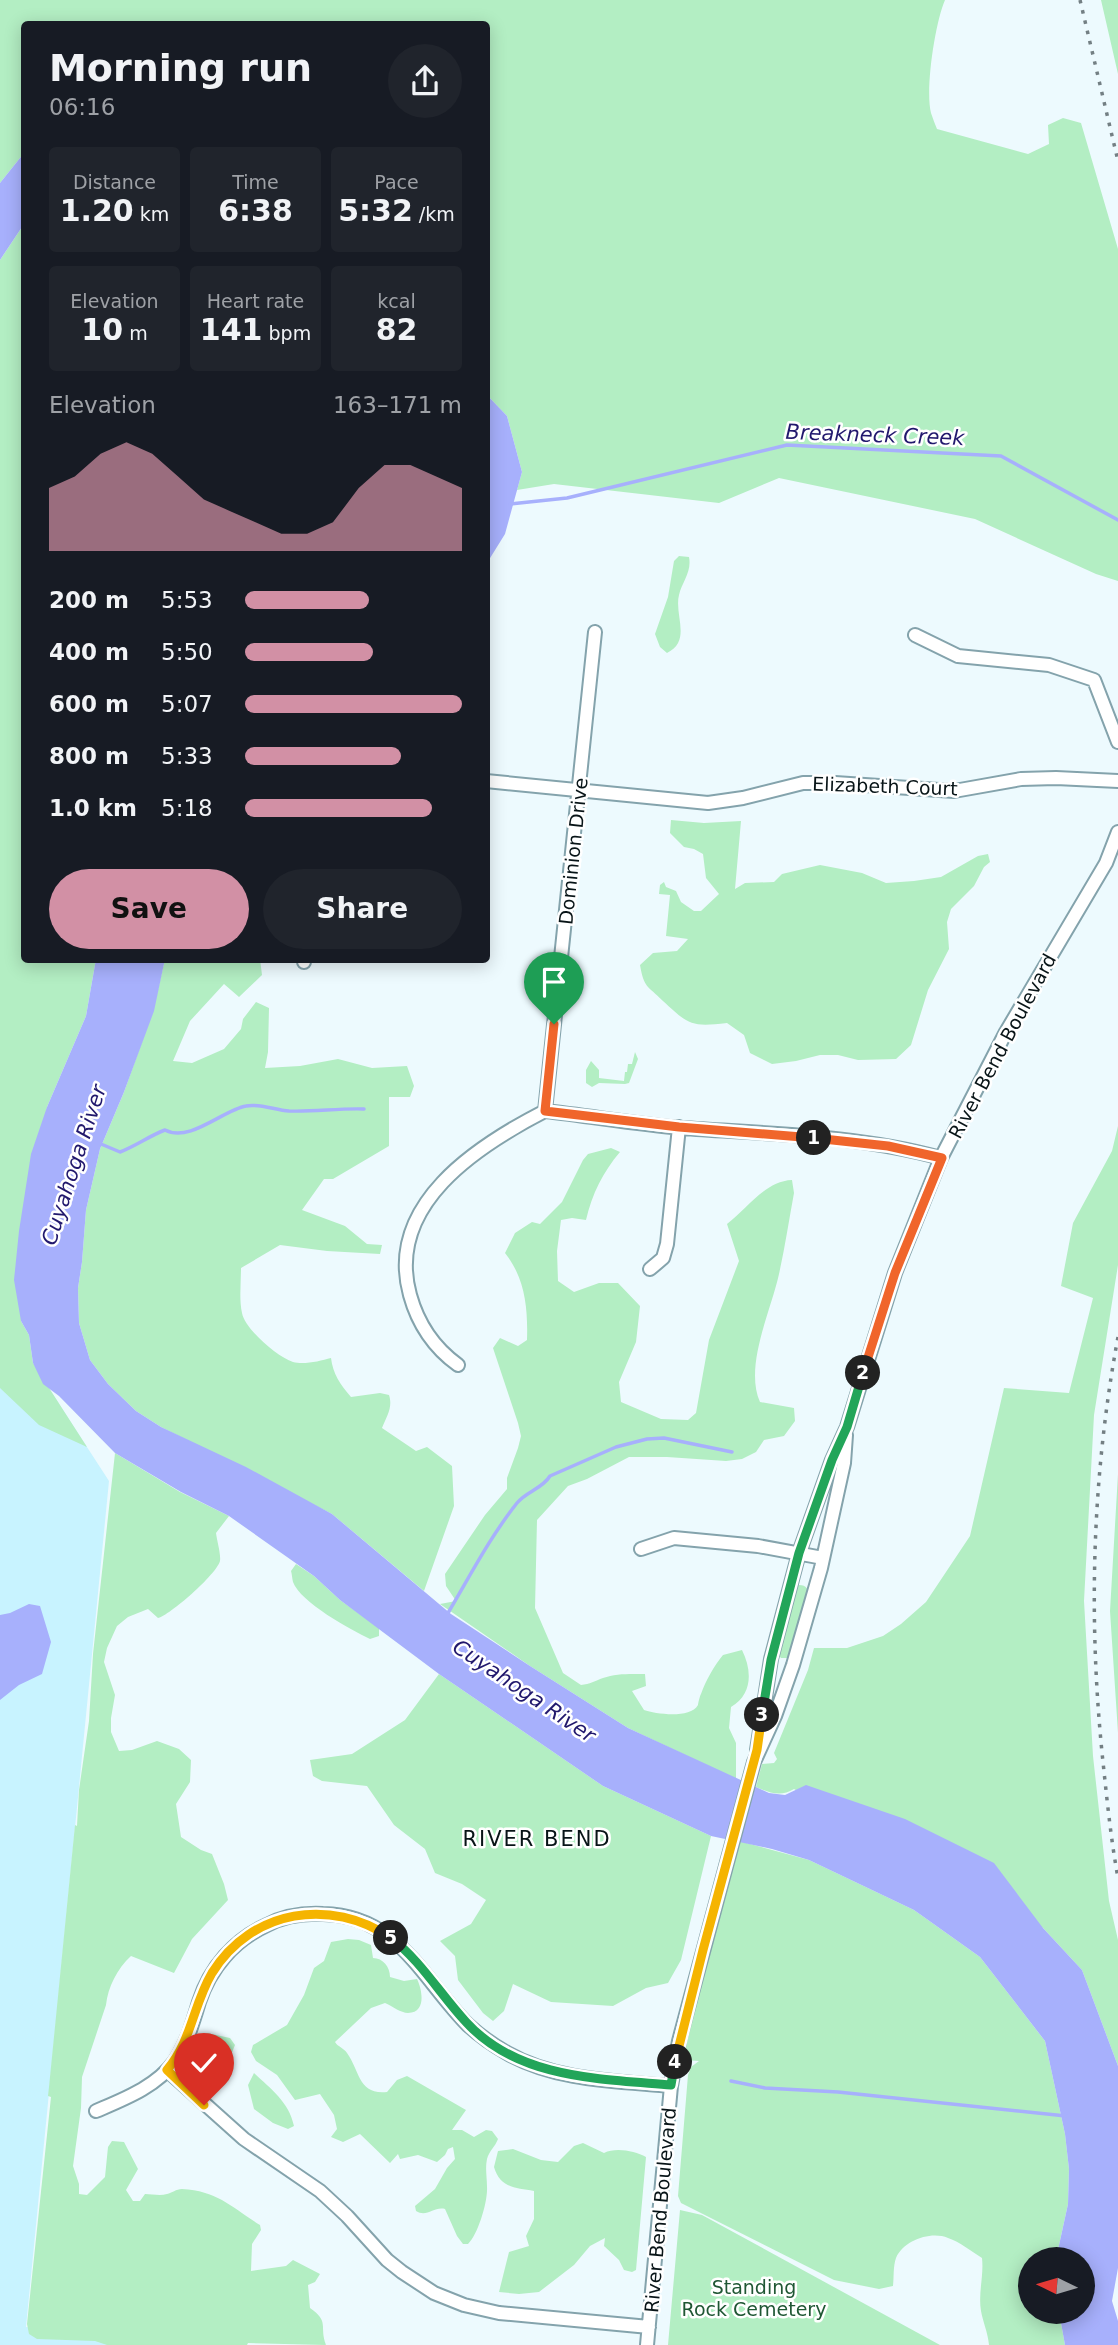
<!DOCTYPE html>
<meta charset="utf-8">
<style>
body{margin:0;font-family:"DejaVu Sans",sans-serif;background:#20242c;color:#f1f3f6;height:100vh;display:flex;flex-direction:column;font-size:26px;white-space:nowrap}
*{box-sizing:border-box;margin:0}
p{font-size:23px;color:#9ea1a6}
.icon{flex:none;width:38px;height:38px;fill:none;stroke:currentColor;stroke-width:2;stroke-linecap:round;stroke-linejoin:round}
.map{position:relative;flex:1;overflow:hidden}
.sheet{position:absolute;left:21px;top:21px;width:469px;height:942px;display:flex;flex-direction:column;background:#171b24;border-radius:7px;box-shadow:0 4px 18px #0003}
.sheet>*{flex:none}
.needle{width:46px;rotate:275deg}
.tools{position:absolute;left:1018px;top:2247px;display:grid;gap:14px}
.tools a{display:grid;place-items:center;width:77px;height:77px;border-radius:50%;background:#171b24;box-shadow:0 4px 18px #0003;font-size:35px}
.pin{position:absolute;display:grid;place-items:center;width:60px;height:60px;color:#fff;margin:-72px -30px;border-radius:50% 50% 50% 0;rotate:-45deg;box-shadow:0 0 7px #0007}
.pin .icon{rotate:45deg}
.km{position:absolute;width:35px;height:35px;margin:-18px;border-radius:50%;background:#222;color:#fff;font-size:19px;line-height:35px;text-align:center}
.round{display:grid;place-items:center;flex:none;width:74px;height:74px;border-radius:37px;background:#20242c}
.headline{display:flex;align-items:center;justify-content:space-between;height:119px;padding:0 28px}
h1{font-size:38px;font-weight:800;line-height:52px}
.figures{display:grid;grid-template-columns:repeat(3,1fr);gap:10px;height:119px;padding:7px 28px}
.figures div{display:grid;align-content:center;border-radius:7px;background:#20242c;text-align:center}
.figures b{font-size:30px;font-weight:800}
.figures small{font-size:19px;font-weight:400}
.figures p{font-size:19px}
.chart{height:196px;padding:14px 28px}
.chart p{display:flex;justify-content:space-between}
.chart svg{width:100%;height:126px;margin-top:7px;fill:#d290a5;opacity:.7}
.cta{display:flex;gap:14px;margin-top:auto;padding:14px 28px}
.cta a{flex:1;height:80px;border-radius:42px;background:#d290a5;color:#111;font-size:28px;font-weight:800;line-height:80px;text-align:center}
.cta a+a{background:#20242c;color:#f1f3f6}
ul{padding:0 28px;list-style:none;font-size:23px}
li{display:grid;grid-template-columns:112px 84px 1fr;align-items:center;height:52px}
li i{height:18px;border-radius:9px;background:#d290a5}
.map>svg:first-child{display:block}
.built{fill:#c8f3ff}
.green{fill:#b3eec3}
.water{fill:#a7b0fc}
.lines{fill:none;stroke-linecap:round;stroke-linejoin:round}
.stream{stroke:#a7b0fc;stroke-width:3.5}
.minor-casing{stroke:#84a3ac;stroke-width:16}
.minor{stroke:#fff;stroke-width:12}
.rail{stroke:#737f83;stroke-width:3.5;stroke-dasharray:3.5 7;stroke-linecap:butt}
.split-1-casing{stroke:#fff;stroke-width:14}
.split-2-casing{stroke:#fff;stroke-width:14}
.split-3-casing{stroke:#fff;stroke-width:14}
.split-4-casing{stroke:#fff;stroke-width:14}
.split-5-casing{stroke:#fff;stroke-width:14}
.split-6-casing{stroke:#fff;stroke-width:14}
.split-1{stroke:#f0652b;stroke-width:9}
.split-2{stroke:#f0652b;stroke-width:9}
.split-3{stroke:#22a559;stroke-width:9}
.split-4{stroke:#f5b400;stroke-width:9}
.split-5{stroke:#22a559;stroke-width:9}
.split-6{stroke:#f5b400;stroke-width:9}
.labels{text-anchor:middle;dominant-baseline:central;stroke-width:5;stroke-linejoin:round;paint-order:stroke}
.street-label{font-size:19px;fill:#081417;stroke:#fff}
.park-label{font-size:19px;fill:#1f5734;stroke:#fff}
.water-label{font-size:21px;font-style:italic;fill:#21186d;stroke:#fff}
.neighbourhood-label{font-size:21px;letter-spacing:2px;fill:#081417;stroke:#fff}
</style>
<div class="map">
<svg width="1118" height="2345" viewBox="0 0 1118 2345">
<rect width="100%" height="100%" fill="#edfafe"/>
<path class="built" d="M0 1313 109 1481 26 2327 195 2345H0Z"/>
<path class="green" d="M0 0H945C935 23 925 90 931 113 933 119 935 124 937 129L1028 154 1049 144 1048 125 1063 118 1081 123 1118 249V581L1096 574 975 519 779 478 719 503 554 484 517 490 522 472 507 416 487 395 486 24H24V153L0 183Z
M1101 0H1118V74Z
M24 224V959H96L86 1016 47 1107 21 1321 29 1335 33 1363 87 1447 39 1425 0 1388V260Z
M679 556 689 557C692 572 682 582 679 595 674 615 692 641 667 653L660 647 655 634 668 597 674 561Z
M671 820 704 823 741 821 735 889 745 883 774 882 782 874 820 865 862 873 886 883 914 881 941 877 978 856 988 854 990 862 984 867 974 886 951 909 947 922 949 949 928 990 911 1045 896 1059 858 1060 838 1055H820L796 1061 772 1064 750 1053 744 1035 727 1023C691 1027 689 1025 663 1001 647 985 644 988 640 965L653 953 677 951 688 939 666 936 670 895 659 894 660 885 664 882 666 887 676 891 681 902 694 911H701L719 894 706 878 703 854 694 849 684 847 670 833Z
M165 959H260L262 975 239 997 224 984 190 1021 173 1061 192 1063 224 1049 241 1029 243 1019 256 1002 269 1008 268 1052 265 1068 300 1066 338 1059 372 1068 407 1066 414 1086 410 1097H389V1146L333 1179H324L302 1210 345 1226 367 1244 382 1245 380 1254 327 1251 280 1245 241 1268C241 1283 239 1299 242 1313 245 1329 277 1357 293 1362 304 1365 320 1361 331 1358 333 1374 340 1384 351 1397L380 1393 389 1395C393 1407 387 1416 382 1428L416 1451 427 1447 452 1466 454 1506 424 1591 332 1514 161 1427 136 1411 108 1384 90 1360 79 1323 78 1288 82 1262 86 1210 100 1149 124 1092 153 1011Z
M635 1052 638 1059 629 1083 625 1084 599 1083 592 1087 586 1083V1070L591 1061 599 1070V1078L624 1081 625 1072H627L628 1064H632Z
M1118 1126V1265L1094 1415 1084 1601 1093 1756 1109 1901 1118 1940V2066L1082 1970 1043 1928 794 1789C781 1797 770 1793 756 1787L762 1764 774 1763 777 1759 774 1753 808 1670 814 1648H847L883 1636 901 1624 926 1602 970 1536 1004 1388 1069 1393 1093 1298 1061 1286 1073 1223 1112 1151Z
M611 1148 620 1152C603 1172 592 1194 586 1220L572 1218 561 1220 557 1251 558 1281 574 1292 599 1283H618L640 1306 636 1342 619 1382 621 1402 661 1419 688 1420 696 1413 709 1340 739 1261 727 1224C747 1209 765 1181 792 1180L794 1193C789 1220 785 1247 779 1274 771 1311 744 1366 760 1402L794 1408 795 1421 784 1436 764 1440 756 1452 742 1459 726 1461 667 1457H629L587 1479 568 1486 537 1520 535 1608 563 1673 581 1685C590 1684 595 1681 603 1678 616 1673 632 1674 645 1674L646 1686 632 1691 644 1710C656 1714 690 1719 698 1705 698 1704 700 1695 701 1694 706 1680 714 1666 723 1655L742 1650C752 1670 753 1694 731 1707L729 1728 736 1743V1779L628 1728 530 1666 440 1604 456 1601 446 1586 445 1574 485 1515 507 1489V1478L518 1448 521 1436 518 1423 493 1348 500 1338 518 1346 527 1340C528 1308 525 1278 505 1253L515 1233 532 1222 540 1224 562 1202 583 1160 588 1154Z
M115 1453 180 1492 229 1516 216 1533C217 1541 221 1554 220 1561 217 1574 169 1616 158 1618L148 1609 128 1617 117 1626 107 1648 104 1662 115 1695 111 1718V1732L119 1751 132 1750 157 1741 179 1749 191 1760 190 1782 176 1804 181 1837 201 1850 212 1854 224 1884 228 1900 192 1939 174 1973 131 1956C117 1969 108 1987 106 2005L82 2077 81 2108 73 2166 79 2184V2194L87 2195 105 2177 108 2147 112 2141 124 2142 138 2169 126 2190 133 2201H140L145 2194C152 2194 160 2196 167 2194 172 2193 176 2189 182 2189 218 2191 231 2207 260 2225L261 2230 252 2244 251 2271 286 2266 293 2260 320 2274 315 2282 308 2285 310 2308C330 2322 319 2326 326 2345L248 2343 247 2345H107L95 2341 37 2339 29 2334 27 2324 51 2097 48 2096 49 2087 75 1825 77 1826 79 1790 89 1721 93 1654Z
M1118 1474V1733L1110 1611Z
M296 1564 314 1576 340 1600 379 1628V1636L370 1639C351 1630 300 1602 293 1582 292 1578 292 1574 291 1571Z
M799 1585C807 1585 808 1589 809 1596L789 1658H781L777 1653 795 1587Z
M439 1674 603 1786 711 1836 681 1960 668 1983 646 1988 613 2006 551 2002 513 1984 504 2011 493 2021 483 2013 458 1980 455 1956 440 1941 471 1924 486 1900 462 1884 435 1873 425 1849 394 1825 367 1786 322 1781 313 1776 310 1760 352 1754 405 1720Z
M739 1841 809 1860 914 1910 980 1957 1045 2041 1065 2134 1069 2169 1068 2204 1056 2259H1031V2312H1059L1065 2345H989C988 2333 983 2322 981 2311 978 2293 984 2276 982 2258 971 2251 960 2242 948 2238 931 2231 904 2240 896 2258 893 2266 894 2278 893 2286L879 2289 834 2280 681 2203 678 2196 688 2075 691 2067 699 2061 683 2060 688 2033Z
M348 1939 359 1940 371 1945 373 1958C383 1958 390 1967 390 1977L404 1981 417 1979C422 1989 427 2013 408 2013 401 2013 392 2006 385 2003L371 2008 335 2042C338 2047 344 2048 347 2053 360 2071 358 2095 387 2092L397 2080 407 2076 466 2110 452 2130H462L474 2137 486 2130 492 2131 498 2139C495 2147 489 2151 487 2159 485 2168 487 2177 487 2187 488 2201 478 2235 468 2244H463L457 2236 445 2209C434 2206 427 2218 416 2211L415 2206 435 2189 447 2168 455 2159 453 2147 448 2149 445 2155 437 2162 418 2155 400 2159 398 2154 390 2163 360 2134 343 2142 331 2137 337 2129 334 2115 320 2094 295 2100 277 2075 256 2061 251 2052 253 2045 287 2025 304 1995 314 1968 324 1961 331 1942Z
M207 2033 230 2038 235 2045 223 2075 213 2081 196 2076 187 2071 194 2040Z
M254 2073C271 2089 289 2102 294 2126L288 2129 273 2123 254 2109 248 2085Z
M583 2143 604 2153C616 2147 635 2151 646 2157L636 2270 632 2272 624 2270 619 2260 604 2246 605 2238 590 2246 574 2265 539 2292 519 2294 499 2292 509 2252 529 2246 526 2236 534 2219V2191C516 2188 500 2188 494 2167L498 2151 513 2149 541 2160 558 2162 574 2146Z
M680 2210 702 2215 940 2345H668Z"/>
<path class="water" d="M24 153V224L0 260V183Z
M487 395 507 416 522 472 505 534 487 563Z
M96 959H165L154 1011 124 1092 100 1149 86 1210 82 1262 78 1288 79 1323 90 1360 108 1384 136 1411 161 1427 246 1467 332 1514 451 1614 530 1666 628 1728 769 1793 785 1795 806 1785 905 1819 994 1863 1043 1928 1082 1970 1118 2066V2268L1112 2301 1118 2321V2345H1065L1059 2312H1083V2259H1056L1068 2204 1069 2169 1065 2134 1045 2041 980 1957 914 1910 809 1860 772 1849 711 1836 603 1786 439 1674 340 1600 314 1576 229 1516 181 1492 115 1453 59 1396 43 1384 33 1363 29 1335 21 1321 14 1280 19 1231 31 1154 47 1107 86 1016Z
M29 1604 40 1606 51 1642 42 1674 19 1685 0 1700V1615L10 1613Z"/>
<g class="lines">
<path class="stream" d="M510 504 567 498 787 445 1001 456 1118 520
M101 1144 120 1152C136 1146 149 1136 165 1130 190 1143 223 1110 246 1106 259 1103 275 1110 289 1111 314 1112 339 1108 364 1109
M448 1613C470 1576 490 1537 517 1503 527 1491 542 1489 550 1476L616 1447 647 1439 664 1438 732 1452
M731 2081 765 2088 838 2092 1066 2116"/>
<g class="minor-casing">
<path id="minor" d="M915 635 958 656 1049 665 1094 680 1118 742
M486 781 708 803 743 798 803 783H835L954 791 1021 779 1056 778 1118 781
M304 962V959
M545 1111 595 632
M545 1111C590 1116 636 1124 682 1128 768 1134 858 1135 941 1158
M650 1269 663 1258 667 1244 679 1127
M458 1365C433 1347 418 1324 410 1295 385 1205 477 1146 545 1111
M641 1549 674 1538 758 1546 823 1558
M757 1750 771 1659 799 1553 832 1460 847 1427 895 1273 941 1158 1006 1032 1106 863 1118 832
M167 2070 244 2139 320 2191 347 2216 387 2260 402 2272 434 2293 464 2305 499 2313 649 2327
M96 2111C124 2099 156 2087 175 2061 187 2043 193 2022 199 2002 210 1968 234 1940 267 1925 284 1916 303 1913 323 1914 398 1915 423 1980 468 2025 480 2036 493 2045 507 2053 556 2081 616 2081 671 2086
M647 2345 671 2086 679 2041 754 1762 775 1716 793 1665 821 1568 844 1463 846 1435"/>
</g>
<use href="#minor" class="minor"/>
<path class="rail" d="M1080 0 1118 161
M1118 1337C1092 1476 1088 1620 1103 1762 1107 1800 1111 1840 1118 1878"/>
</g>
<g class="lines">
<g class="split-1-casing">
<path id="split-1" d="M554 1024 545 1111 679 1127 814 1138"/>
</g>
<g class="split-2-casing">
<path id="split-2" d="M814 1138 888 1146 942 1158 895 1273 863 1373"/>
</g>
<g class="split-3-casing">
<path id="split-3" d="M762 1715 771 1660 799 1553 832 1460 847 1427 863 1373"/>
</g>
<g class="split-4-casing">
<path id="split-4" d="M675 2062 703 1950 757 1750 762 1715"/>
</g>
<g class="split-5-casing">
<path id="split-5" d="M391 1938C421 1961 440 1994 466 2022 518 2079 600 2079 671 2085L675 2062"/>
</g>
<g class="split-6-casing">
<path id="split-6" d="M204 2105 167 2070C192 2040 193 2005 212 1973 252 1909 331 1897 391 1938"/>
</g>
<use href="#split-1" class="split-1"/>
<use href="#split-2" class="split-2"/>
<use href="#split-3" class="split-3"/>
<use href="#split-4" class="split-4"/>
<use href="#split-5" class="split-5"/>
<use href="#split-6" class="split-6"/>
</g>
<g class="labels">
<g class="street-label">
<text transform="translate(885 786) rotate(2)">Elizabeth Court</text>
<text transform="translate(573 851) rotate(-84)">Dominion Drive</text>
<text transform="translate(1002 1046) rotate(-62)">River Bend Boulevard</text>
<text transform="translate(660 2210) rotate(-85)">River Bend Boulevard</text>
</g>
<g class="park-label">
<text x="754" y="2287">Standing<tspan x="754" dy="22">Rock Cemetery</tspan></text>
</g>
<g class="water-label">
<text transform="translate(875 435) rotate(2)">Breakneck Creek</text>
<text transform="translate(74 1165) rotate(-72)">Cuyahoga River</text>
<text transform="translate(524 1691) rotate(34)">Cuyahoga River</text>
</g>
<g class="neighbourhood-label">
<text x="537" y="1839">RIVER BEND</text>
</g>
</g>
</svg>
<div class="tools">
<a><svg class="needle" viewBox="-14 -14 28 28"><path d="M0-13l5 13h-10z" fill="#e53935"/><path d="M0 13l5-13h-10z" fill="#9ea1a6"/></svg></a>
</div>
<div class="pin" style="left:554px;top:1024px;background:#1e9e55"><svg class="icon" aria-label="arrive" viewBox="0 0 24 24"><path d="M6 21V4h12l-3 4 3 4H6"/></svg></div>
<div class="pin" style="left:204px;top:2105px;background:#d93025"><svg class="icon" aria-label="check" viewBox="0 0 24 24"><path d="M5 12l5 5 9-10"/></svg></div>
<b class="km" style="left:814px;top:1138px">1</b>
<b class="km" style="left:863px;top:1373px">2</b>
<b class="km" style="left:762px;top:1715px">3</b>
<b class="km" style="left:675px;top:2062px">4</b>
<b class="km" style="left:391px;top:1938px">5</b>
<section class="sheet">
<div class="headline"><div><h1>Morning run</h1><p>06:16</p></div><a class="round"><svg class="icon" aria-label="share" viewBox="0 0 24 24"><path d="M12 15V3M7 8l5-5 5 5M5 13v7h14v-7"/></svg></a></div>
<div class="figures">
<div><p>Distance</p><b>1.20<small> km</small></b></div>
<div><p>Time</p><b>6:38</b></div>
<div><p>Pace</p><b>5:32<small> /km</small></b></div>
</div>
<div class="figures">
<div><p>Elevation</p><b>10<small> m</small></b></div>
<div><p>Heart rate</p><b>141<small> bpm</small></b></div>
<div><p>kcal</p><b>82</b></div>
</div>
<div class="chart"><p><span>Elevation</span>163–171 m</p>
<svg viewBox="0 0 160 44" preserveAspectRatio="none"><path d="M0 44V22L10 18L20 10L30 6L40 10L50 18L60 26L70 30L80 34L90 38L100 38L110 34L120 22L130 14L140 14L150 18L160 22V44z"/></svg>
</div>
<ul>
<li><b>200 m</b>5:53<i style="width:57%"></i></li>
<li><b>400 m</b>5:50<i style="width:59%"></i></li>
<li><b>600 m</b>5:07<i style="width:100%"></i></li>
<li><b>800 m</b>5:33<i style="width:72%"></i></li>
<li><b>1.0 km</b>5:18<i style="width:86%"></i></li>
</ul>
<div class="cta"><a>Save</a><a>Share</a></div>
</section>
</div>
